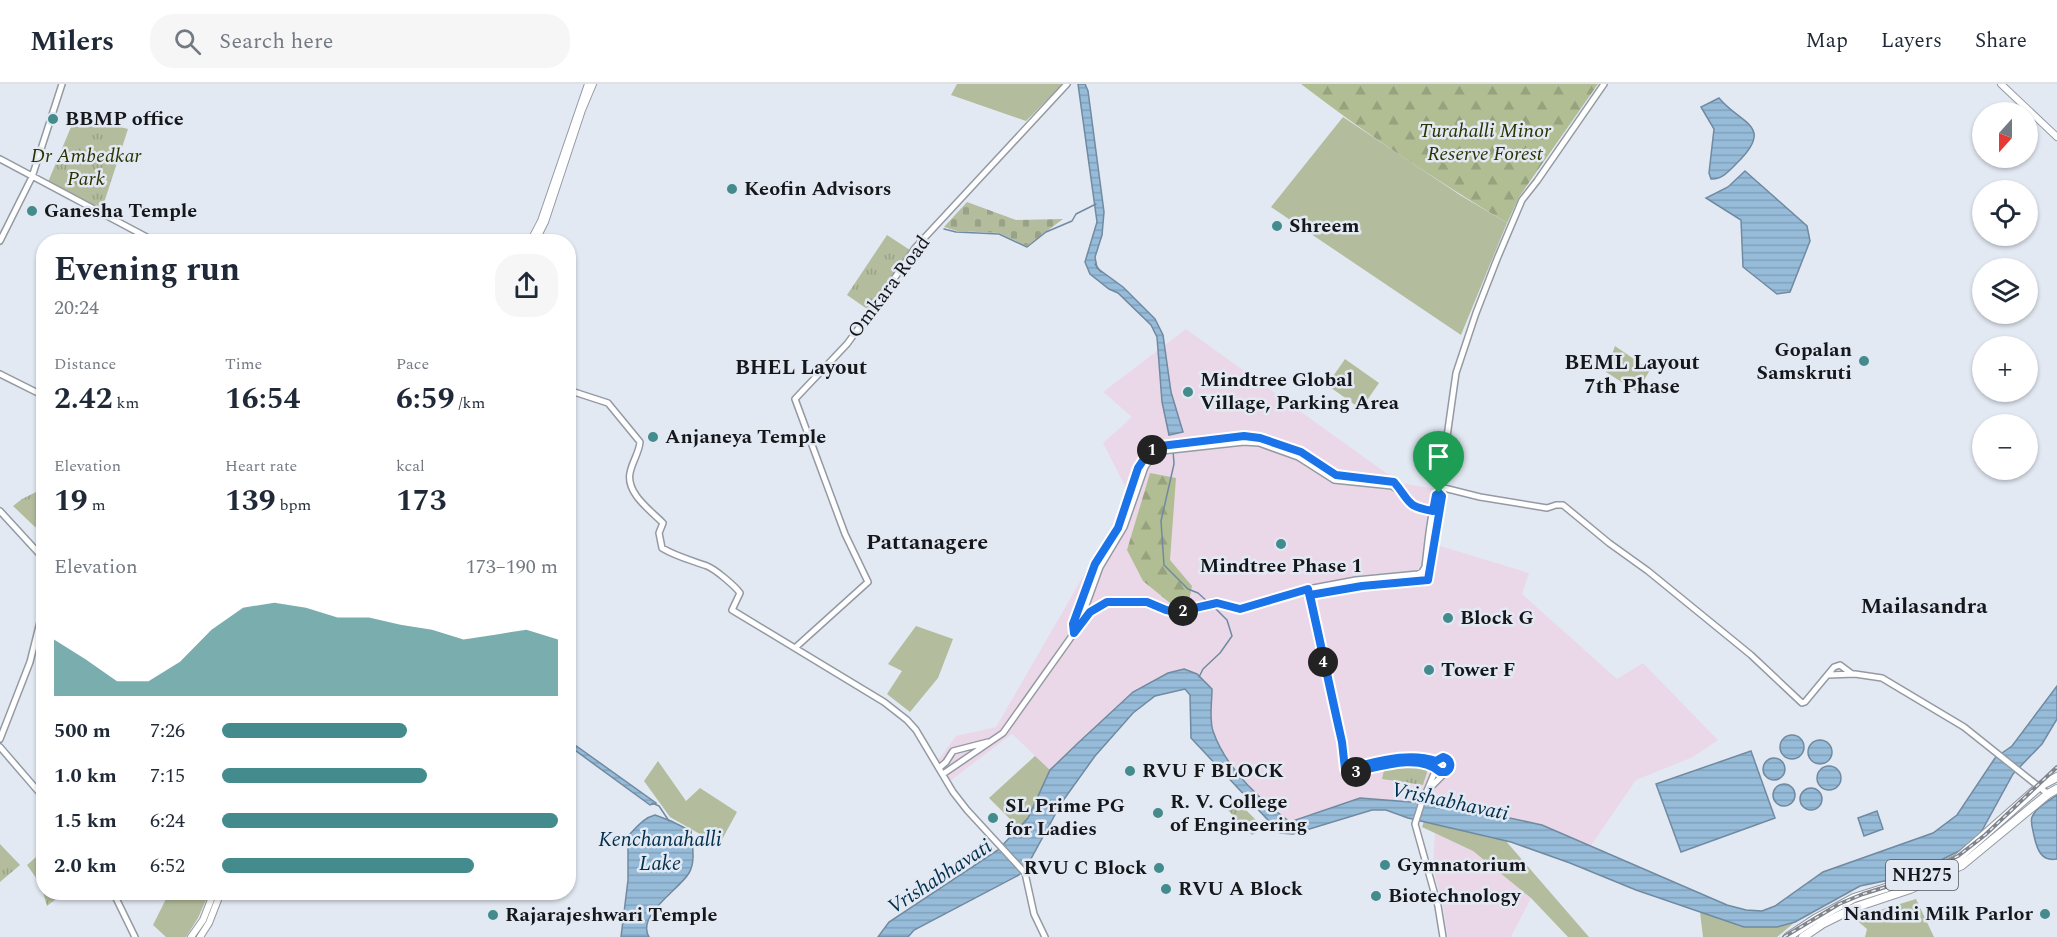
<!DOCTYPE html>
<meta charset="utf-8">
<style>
body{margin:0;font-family:Spectral,serif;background:#f6f6f7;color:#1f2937;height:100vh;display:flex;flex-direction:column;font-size:22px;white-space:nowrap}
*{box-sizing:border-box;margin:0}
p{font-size:20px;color:#747a83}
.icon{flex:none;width:33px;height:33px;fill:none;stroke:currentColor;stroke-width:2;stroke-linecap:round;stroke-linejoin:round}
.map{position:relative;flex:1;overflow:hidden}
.drawer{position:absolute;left:36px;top:150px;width:540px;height:666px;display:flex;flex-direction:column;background:#fff;border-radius:24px;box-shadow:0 2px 4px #0004}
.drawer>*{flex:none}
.needle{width:39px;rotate:201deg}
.buttons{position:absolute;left:1972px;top:18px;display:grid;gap:12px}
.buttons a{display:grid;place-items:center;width:66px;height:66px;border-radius:50%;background:#fff;box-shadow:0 2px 4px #0004;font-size:30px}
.pin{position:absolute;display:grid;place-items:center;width:51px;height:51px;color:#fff;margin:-62px -26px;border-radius:50% 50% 50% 0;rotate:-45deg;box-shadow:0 0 6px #0007}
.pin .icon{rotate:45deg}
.km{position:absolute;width:30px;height:30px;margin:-15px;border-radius:50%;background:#222;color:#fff;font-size:16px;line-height:30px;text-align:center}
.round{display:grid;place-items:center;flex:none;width:63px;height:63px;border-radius:24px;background:#f6f6f7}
.head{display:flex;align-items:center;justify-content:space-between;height:102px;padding:0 18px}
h1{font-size:33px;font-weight:700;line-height:45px}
.figures{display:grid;grid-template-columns:repeat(3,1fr);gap:9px;height:102px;padding:6px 18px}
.figures div{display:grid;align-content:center}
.figures b{font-size:30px;font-weight:700}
.figures small{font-size:16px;font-weight:400}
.figures p{font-size:16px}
.chart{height:168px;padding:12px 18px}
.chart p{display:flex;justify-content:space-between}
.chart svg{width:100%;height:108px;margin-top:6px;fill:#438b8c;opacity:.7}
ul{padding:0 18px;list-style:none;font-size:20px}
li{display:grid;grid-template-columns:96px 72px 1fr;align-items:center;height:45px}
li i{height:15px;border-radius:8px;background:#438b8c}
header{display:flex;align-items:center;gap:36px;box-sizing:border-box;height:84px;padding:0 30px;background:#fff;border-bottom:2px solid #e0e1e3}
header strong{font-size:28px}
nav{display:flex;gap:33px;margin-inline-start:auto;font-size:21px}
.search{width:420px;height:54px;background:#f6f6f7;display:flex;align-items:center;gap:15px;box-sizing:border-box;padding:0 21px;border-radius:24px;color:#747a83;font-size:22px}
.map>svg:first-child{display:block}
.commercial{fill:#ead8e9}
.green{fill:#b3bc9d}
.forest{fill:url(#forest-firs)}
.cemetery{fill:url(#cemetery-stones)}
.park{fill:url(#park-tufts)}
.water{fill:url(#water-rules);stroke:#708aa1;stroke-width:1.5}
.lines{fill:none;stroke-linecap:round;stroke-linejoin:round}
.stream{stroke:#708aa1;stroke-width:1.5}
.tertiary-casing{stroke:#949aa3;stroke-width:8}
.secondary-casing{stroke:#949aa3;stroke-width:8}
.trunk-casing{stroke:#949aa3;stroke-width:10}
.tertiary{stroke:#fff;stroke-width:5}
.secondary{stroke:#fff;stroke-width:6}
.trunk{stroke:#fff;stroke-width:8}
.rail-casing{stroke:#80848b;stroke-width:4}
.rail{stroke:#e3e9f3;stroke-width:1.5;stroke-dasharray:4.5;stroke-linecap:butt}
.route-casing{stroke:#fff;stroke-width:12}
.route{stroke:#1a73e8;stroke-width:8}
.poi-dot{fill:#438b8c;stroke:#e3e9f3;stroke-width:2}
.labels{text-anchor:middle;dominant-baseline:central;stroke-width:5;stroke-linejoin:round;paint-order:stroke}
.shield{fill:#e3e9f3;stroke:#53565c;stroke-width:1.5}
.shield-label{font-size:18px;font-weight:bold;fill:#15171b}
.poi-label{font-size:20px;font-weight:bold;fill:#15171b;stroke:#e3e9f3;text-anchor:start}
.park-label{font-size:20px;font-style:italic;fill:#293200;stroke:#e3e9f3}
.street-label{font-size:20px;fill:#15171b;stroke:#e3e9f3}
.neighbourhood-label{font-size:21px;font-weight:bold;fill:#15171b;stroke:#e3e9f3}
.water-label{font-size:21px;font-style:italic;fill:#002f4d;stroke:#e3e9f3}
.quarter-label{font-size:22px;font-weight:bold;fill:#15171b;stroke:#e3e9f3}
</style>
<header>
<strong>Milers</strong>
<div class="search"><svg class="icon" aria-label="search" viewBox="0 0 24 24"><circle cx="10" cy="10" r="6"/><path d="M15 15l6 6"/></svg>Search here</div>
<nav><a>Map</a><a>Layers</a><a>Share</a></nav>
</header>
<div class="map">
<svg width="2057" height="853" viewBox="0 0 2057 853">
<defs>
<pattern id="forest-firs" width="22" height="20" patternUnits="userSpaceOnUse" patternTransform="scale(1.5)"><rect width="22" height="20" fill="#b1bd93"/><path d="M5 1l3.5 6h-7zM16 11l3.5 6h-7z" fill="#97a27e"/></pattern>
<pattern id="cemetery-stones" width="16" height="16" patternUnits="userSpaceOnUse" patternTransform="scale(1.5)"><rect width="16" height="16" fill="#b3bc9d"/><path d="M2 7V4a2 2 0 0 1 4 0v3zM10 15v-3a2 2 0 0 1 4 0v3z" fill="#99a187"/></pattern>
<pattern id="park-tufts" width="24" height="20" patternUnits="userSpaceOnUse" patternTransform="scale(1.5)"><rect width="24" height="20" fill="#b3bc9d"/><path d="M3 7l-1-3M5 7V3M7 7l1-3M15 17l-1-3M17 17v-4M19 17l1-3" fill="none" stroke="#99a187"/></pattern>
<pattern id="water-rules" width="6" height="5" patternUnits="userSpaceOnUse" patternTransform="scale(1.5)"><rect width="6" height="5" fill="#97bcda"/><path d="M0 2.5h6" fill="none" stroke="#81a1ba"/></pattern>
</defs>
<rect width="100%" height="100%" fill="#e3e9f3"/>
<path class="commercial" d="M1186 245 1400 399 1444 406 1437 461 1529 489 1522 510 1617 595 1643 579 1718 656 1693 673 1636 696 1590 763 1542 741 1449 721 1360 714 1290 738 1263 718 1226 673 1212 645V605L1185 585 1078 659 1050 686 1012 650 950 697 938 676 956 652 996 643 1096 470 1115 443 1127 406 1103 359 1132 333 1103 308Z
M1435 749 1473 767 1531 814 1511 853H1448L1443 822 1433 784Z"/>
<path class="green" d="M957 0H1063L1026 37 951 11Z
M1343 33 1460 111 1507 139 1461 251 1271 123Z
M1615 262 1650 286 1637 308 1606 288Z
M1345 275 1379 299 1361 325 1327 301Z
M916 542 953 555 938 594 910 628 887 610 902 587 888 580Z
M1035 672 1050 686 1028 734 1019 744 989 714Z
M658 677 686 717 700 704 737 728 719 761 670 733 644 697Z
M1424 737 1505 756 1589 853H1568L1531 814 1473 767 1422 743Z
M169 809H209L198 834 186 853H166L153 841Z
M1916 815 1934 853H1865L1867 845 1854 834Z
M1700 828C1736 840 1757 849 1795 838L1777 853H1703Z"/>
<path class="forest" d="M1301 0H1598L1519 113 1507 139C1436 96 1367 51 1301 0Z
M1150 389 1176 394 1170 476 1192 502 1189 517 1170 519 1143 497 1127 466Z"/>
<path class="cemetery" d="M967 118 1016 136 1063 135 1027 162 999 149 957 147 944 143Z"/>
<path class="park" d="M76 31 128 45 102 125 48 98Z
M887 151 910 166 870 227 847 211Z
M42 405 43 407V438L35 443 13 422 22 415Z
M1411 682 1428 685 1423 701 1382 695 1384 686Z
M1230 720 1241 721 1262 742 1261 746 1252 751 1225 723Z
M0 760 20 781 0 798Z
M43 767 44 808 64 809 47 822 41 801 27 781Z"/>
<path class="water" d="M1078 0H1085L1088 7 1104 128 1102 151 1095 173 1097 184 1123 203 1155 235 1163 251 1171 308 1183 348 1169 351 1162 318 1157 253 1151 241 1118 209 1109 205 1090 190 1085 178 1097 138Z
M1719 14C1740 40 1775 41 1738 78 1730 86 1722 96 1711 95L1709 89 1714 45 1701 23Z
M1745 87 1807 142 1810 157 1790 208 1777 210 1743 183 1741 136 1706 114 1728 103Z
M1184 585 1197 590 1212 605C1212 618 1209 635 1213 647 1226 685 1259 715 1290 738L1360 714 1449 721 1542 741 1727 821 1746 826 1762 827 1775 822 1823 788 1933 749 1957 731 1995 674 2012 662 2057 602V635L2042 660 2013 690 1979 752 1959 767 1909 792 1860 802 1795 838 1777 843H1744L1636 806 1570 779 1511 758 1408 734 1386 726H1372L1293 750 1280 749 1191 654 1190 611 1185 605 1155 612 1133 629 1095 672 1062 718 1027 782 1019 791 914 846 908 853H878L889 838 998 766 1028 734 1050 686 1078 659 1133 608 1168 589Z
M1780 663a12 12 0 1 1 24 0a12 12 0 1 1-24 0Z
M1808 668a12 12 0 1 1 24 0a12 12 0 1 1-24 0Z
M575 661 656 719 650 721 576 667 573 666 569 669V663Z
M1751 667 1775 734 1681 768 1656 700Z
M1763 685a11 11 0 1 1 22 0a11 11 0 1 1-22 0Z
M1817 694a12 12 0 1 1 24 0a12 12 0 1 1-24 0Z
M1773 711a11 11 0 1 1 22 0a11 11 0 1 1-22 0Z
M1800 715a11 11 0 1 1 22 0a11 11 0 1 1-22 0Z
M2057 711V775C2041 778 2037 765 2034 752 2033 746 2030 738 2032 733 2036 723 2049 717 2057 711Z
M1877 727 1883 745 1864 752 1858 734Z
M655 731 671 737 691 747C692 761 696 777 689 789 679 806 636 831 649 853H621L628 796V752C637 743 643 734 655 731Z"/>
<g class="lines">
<path class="stream" d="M944 145 956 148 999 150 1027 163 1046 148 1072 137 1076 130 1096 120
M1095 180 1101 188
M1173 366 1174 380 1161 437 1164 481 1188 505 1198 509 1208 518
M1199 593 1203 585 1220 569 1232 552 1227 536 1212 521
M652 719 659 722 669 737"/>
<g class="tertiary-casing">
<path id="tertiary" d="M0 75 156 158
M0 157 32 93 62 0
M0 290 44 312
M568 306 608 319 640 358C639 369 632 378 630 389 626 409 650 426 663 439L659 449 662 464C677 473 691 476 707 482 715 485 735 502 740 509L732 526 884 618 907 636 916 646 953 708 967 726 1025 789 1034 830 1045 853
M1440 403 1480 413 1547 424 1556 421H1563L1609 459 1648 487 1751 571 1802 619 1805 618 1834 583 1840 581 1852 590
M0 427 44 475
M1309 509 1342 658 1345 685
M1309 511 1362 502 1428 496 1442 412 1439 409 1456 289 1476 229 1497 175 1522 116 1537 97 1604 0
M1080 538 1100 483 1124 443 1145 383 1152 373 1162 367 1244 358 1259 359 1298 373 1334 396 1392 402 1398 406
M1074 548 1073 540 1095 480 1119 441 1140 380 1149 369 1161 362 1244 352 1260 354 1301 368 1336 391 1393 398 1413 423 1434 428
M796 563 868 498 845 450 795 315 847 260 883 211 915 164 1067 0
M1828 591 1855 590 1882 594 1964 643 2048 710
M0 655 30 578 44 522
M0 663 44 714
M1435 681a8 8 0 1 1 16 0a8 8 0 1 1-16 0Z
M939 684 946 678 953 667 988 658
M1345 685 1350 689 1403 679 1435 683
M1345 685C1374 679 1406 668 1436 677
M1436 685 1421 721 1415 740 1438 822 1443 853
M943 690 1003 649 1079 542 1090 528 1107 517 1147 518 1166 526 1177 528 1217 519 1240 525 1308 505 1356 496 1418 490 1422 488 1425 483C1427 468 1431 418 1439 409
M1430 704 1445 689
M113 808 135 853"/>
</g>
<g class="secondary-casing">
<path id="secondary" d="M2001 0 2057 53
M530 158 541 137 588 0
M535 158 545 138 582 26 593 0
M191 853 203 836 214 808
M200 853 209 839 221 808"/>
</g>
<g class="trunk-casing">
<path id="trunk" d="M1788 853 1815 835 1854 814 1908 797 1957 775 2040 702 2057 693
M1803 853 1822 840 1856 823 1910 805 1962 781 2048 710 2057 705"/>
</g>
<use href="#tertiary" class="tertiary"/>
<use href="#secondary" class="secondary"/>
<use href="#trunk" class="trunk"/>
<g class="rail-casing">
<path id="rail" d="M1784 853 1839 820 1863 810 1908 796 1958 772 1985 751 2057 683"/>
</g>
<use href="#rail" class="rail"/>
</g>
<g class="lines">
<g class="route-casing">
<path id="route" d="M1439 409 1436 411 1433 427C1405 422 1411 418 1394 398L1336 391 1301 368 1260 354 1244 352 1161 362 1146 372 1138 384 1118 444 1095 480 1073 540 1074 549 1090 528 1107 518H1147L1166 526 1177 528 1217 519 1240 525 1308 505C1320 556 1330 607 1342 658L1345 685 1350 689C1377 684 1418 668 1440 688H1446C1453 683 1451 675 1443 673L1436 677C1407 667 1374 679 1345 685L1342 658 1310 511 1362 502 1428 496 1442 412 1439 409"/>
</g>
<use href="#route" class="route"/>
</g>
<g class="poi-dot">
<circle cx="53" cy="35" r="6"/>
<circle cx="732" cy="105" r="6"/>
<circle cx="32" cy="127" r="6"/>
<circle cx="1277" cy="142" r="6"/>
<circle cx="1864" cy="277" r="6"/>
<circle cx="1188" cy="308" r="6"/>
<circle cx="653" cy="353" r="6"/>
<circle cx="1281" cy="460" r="6"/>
<circle cx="1448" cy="534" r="6"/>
<circle cx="1429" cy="586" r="6"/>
<circle cx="1130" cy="687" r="6"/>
<circle cx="1158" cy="729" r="6"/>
<circle cx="993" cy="734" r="6"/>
<circle cx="1385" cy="781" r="6"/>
<circle cx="1159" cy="784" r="6"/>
<circle cx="1166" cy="805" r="6"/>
<circle cx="1376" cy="812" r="6"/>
<circle cx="2045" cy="830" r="6"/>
<circle cx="493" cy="831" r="6"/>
</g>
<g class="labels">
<rect class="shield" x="1886" y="776" width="72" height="30" rx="4.5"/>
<g class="shield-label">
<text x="1922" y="791">NH275</text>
</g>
<g class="poi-label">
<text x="65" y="35">BBMP office</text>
<text x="744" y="105">Keofin Advisors</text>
<text x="44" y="127">Ganesha Temple</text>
<text x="1289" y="142">Shreem</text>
<text x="1852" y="266" text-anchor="end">Gopalan<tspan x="1852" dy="23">Samskruti</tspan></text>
<text x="1200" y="296">Mindtree Global<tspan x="1200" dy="23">Village, Parking Area</tspan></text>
<text x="665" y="353">Anjaneya Temple</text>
<text x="1281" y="482" text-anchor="middle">Mindtree Phase 1</text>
<text x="1460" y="534">Block G</text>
<text x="1441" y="586">Tower F</text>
<text x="1142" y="687">RVU F BLOCK</text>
<text x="1170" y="718">R. V. College<tspan x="1170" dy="23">of Engineering</tspan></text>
<text x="1005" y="722">SL Prime PG<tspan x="1005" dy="23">for Ladies</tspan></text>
<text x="1397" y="781">Gymnatorium</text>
<text x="1147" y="784" text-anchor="end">RVU C Block</text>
<text x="1178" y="805">RVU A Block</text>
<text x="1388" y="812">Biotechnology</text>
<text x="2033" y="830" text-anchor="end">Nandini Milk Parlor</text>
<text x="505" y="831">Rajarajeshwari Temple</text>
</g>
<g class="park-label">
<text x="1485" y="47">Turahalli Minor<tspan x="1485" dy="23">Reserve Forest</tspan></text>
<text x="86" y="72">Dr Ambedkar<tspan x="86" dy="23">Park</tspan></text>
</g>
<g class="street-label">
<text transform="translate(889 203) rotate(-53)">Omkara Road</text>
</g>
<g class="neighbourhood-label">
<text x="1632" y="279">BEML Layout<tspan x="1632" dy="24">7th Phase</tspan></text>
<text x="801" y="284">BHEL Layout</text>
</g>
<g class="water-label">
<text transform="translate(1450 718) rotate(12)">Vrishabhavati</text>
<text x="660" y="756">Kenchanahalli<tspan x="660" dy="24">Lake</tspan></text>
<text transform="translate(940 793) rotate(-33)">Vrishabhavati</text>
</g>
<g class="quarter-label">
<text x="927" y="458">Pattanagere</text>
<text x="1924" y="522">Mailasandra</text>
</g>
</g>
</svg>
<div class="buttons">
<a><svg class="needle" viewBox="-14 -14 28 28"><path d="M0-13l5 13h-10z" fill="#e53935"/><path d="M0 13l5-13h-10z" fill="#747a83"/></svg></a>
<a><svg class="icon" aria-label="locate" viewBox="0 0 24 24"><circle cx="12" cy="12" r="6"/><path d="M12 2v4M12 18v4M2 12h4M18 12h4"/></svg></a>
<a><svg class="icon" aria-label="layers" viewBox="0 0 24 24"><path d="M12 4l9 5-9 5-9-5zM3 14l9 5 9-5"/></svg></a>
<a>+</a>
<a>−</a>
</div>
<div class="pin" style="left:1439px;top:409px;background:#1e9e55"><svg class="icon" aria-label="arrive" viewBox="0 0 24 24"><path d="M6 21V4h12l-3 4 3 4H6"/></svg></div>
<b class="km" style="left:1152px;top:366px">1</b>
<b class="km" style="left:1183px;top:527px">2</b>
<b class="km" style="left:1356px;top:688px">3</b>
<b class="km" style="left:1323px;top:578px">4</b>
<section class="drawer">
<div class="head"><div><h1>Evening run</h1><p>20:24</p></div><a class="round"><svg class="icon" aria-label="share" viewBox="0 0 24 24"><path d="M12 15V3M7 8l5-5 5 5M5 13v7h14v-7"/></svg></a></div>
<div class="figures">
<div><p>Distance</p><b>2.42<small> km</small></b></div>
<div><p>Time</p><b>16:54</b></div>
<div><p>Pace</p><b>6:59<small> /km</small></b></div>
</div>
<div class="figures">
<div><p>Elevation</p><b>19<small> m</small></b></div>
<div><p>Heart rate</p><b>139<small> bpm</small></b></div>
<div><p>kcal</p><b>173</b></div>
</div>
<div class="chart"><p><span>Elevation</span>173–190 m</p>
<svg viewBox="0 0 160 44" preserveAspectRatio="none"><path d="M0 44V21L10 29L20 38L30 38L40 30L50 17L60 8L70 6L80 8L90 12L100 12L110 15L120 17L130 21L140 19L150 17L160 21V44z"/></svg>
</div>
<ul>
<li><b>500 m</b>7:26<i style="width:55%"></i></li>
<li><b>1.0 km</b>7:15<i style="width:61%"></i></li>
<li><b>1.5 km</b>6:24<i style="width:100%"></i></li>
<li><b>2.0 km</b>6:52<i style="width:75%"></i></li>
</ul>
</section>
</div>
